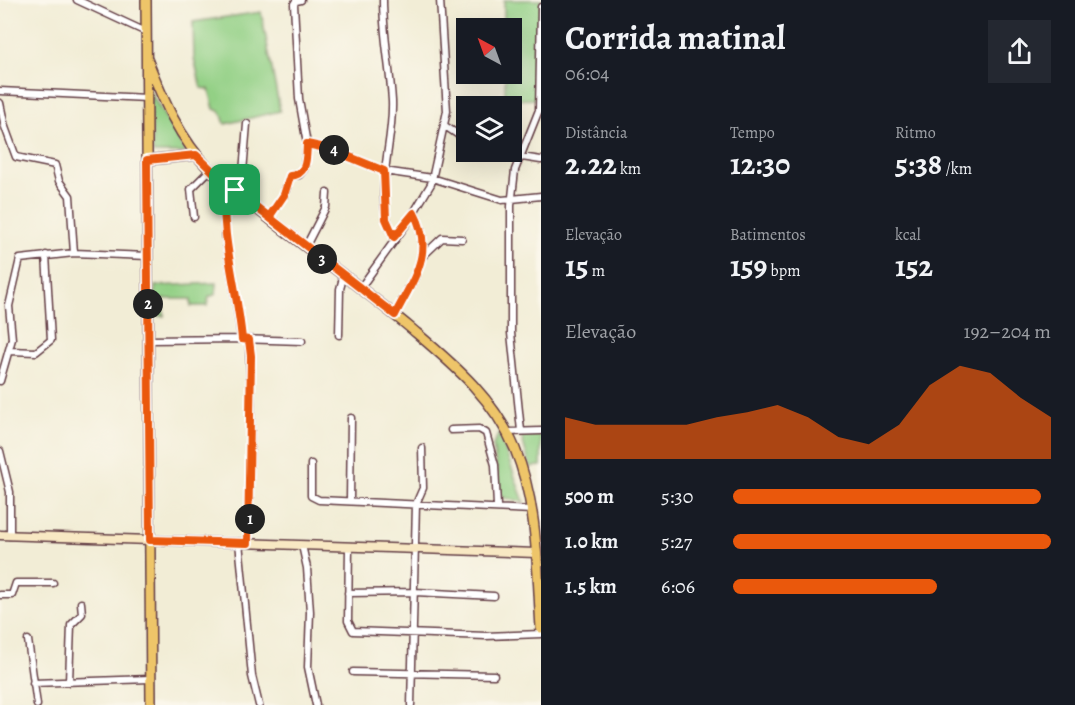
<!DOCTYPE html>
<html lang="pt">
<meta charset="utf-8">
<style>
body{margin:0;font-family:Alegreya,serif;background:#242831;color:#f1f3f6;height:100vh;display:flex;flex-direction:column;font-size:22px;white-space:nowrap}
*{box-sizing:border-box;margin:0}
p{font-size:20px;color:#9ea1a6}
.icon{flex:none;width:33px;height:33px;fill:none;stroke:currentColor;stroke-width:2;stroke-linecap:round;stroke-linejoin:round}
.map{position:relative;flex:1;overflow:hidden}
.details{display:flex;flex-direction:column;background:#171b24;width:534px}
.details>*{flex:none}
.needle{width:39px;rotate:319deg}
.fabs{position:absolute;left:456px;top:18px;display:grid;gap:12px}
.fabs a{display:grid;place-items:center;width:66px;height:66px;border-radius:0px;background:#171b24;box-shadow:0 6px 24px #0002;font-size:30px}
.pin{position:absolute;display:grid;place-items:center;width:51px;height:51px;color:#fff;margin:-26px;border-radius:12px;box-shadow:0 3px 9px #0006}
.km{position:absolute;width:30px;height:30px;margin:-15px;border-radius:50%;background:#222;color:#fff;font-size:16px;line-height:30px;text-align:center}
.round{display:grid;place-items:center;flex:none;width:63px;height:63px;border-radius:0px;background:#242831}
.overview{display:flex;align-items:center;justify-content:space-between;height:102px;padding:0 24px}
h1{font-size:33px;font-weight:700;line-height:45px}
.metrics{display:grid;grid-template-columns:repeat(3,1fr);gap:9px;height:102px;padding:6px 24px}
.metrics div{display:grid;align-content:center}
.metrics b{font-size:30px;font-weight:700}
.metrics small{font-size:16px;font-weight:400}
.metrics p{font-size:16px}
.chart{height:168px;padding:12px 24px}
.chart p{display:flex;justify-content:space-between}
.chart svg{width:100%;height:108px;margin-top:6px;fill:#ea580c;opacity:.7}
ul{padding:0 24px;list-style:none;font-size:20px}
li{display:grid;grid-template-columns:96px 72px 1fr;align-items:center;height:45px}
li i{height:15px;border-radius:8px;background:#ea580c}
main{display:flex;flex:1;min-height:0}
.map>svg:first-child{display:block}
.green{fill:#93d085;stroke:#6e7858;stroke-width:1.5}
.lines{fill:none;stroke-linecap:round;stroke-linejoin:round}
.street-casing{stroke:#633e45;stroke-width:9}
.secondary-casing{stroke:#633e45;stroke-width:11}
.primary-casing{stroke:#633e45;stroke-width:12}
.street{stroke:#fff;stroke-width:6}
.secondary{stroke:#f8e8c3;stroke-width:8}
.primary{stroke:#eec569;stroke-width:9}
.route-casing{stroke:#fff;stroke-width:12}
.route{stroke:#ea580c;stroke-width:8}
</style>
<main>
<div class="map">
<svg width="541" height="705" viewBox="0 0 541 705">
<rect width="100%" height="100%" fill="#fbf7ec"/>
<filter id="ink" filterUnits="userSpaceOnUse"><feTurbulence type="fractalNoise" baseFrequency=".0167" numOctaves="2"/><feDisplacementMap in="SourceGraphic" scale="12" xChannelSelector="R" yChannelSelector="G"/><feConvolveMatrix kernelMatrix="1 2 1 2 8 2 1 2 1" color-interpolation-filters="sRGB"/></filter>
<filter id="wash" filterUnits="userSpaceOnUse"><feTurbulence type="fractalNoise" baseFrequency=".008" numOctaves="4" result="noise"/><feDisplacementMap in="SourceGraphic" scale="24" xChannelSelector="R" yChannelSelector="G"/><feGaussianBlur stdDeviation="1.35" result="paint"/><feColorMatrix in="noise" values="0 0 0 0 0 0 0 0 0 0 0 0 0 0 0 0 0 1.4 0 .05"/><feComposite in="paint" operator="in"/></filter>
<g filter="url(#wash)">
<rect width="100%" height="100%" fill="#f2edd6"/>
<path class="green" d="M504 0H541V99L505 100V74H512V28H504Z
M261 12 280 111 225 124 221 112 214 109 209 89 201 88 194 58 193 22Z
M150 91 186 153H153Z
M217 283 216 294 209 297 207 306H191V299H163L164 316H156L155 286Z
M499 433 524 502 501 497 493 445Z
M521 435H541V466L530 467Z"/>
</g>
<g filter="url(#ink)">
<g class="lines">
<g class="street-casing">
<path id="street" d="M77 0 146 32
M383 0C383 34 390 67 392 101 394 146 371 195 394 237
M0 91 147 98
M0 103 5 127 16 157 55 165 59 181 70 196 74 253 20 259 9 306 12 339 0 381
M445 126 466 140
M307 144 330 149 384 171 432 178 502 200 541 196
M490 152 541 160
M225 183C219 237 237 286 241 339
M235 190 243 172 247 124
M194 217 191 189 210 170
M269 217 284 195 290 176 299 175 304 169 307 144 299 99 294 4 296 1 301 0
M306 246 326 207 327 193
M74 253 148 256
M422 257 442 238 462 239
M361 287 410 219 431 184 447 111 440 0
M395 315C413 278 435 253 414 213
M339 335 340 289 344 274
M149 340 241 339 302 341
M10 351 36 352 51 340 46 255
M451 430 479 429 486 433 495 465 497 506
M521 431 511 333V206L515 170 539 110 541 7
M507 432 541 431
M0 451 10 492V536
M311 464V496L319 500 532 510
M350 500 351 418
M239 542 252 676 259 705
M248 543 251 403 249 340
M302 545 307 568 310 612 308 667 316 705
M349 547 348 621 353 631 486 636 541 634
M348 593 415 592 494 596
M0 595H12L16 583H53
M28 640 37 705
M353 672 494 675
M69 682 71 625 82 614 81 603
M33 683 150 679
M411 705 416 504 423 488 422 448"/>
</g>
<g class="secondary-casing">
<path id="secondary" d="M0 535 536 553"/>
</g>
<g class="primary-casing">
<path id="primary" d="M146 0 151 705
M147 59C163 100 179 138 210 170 275 227 347 275 413 330 454 365 494 398 515 449 538 505 537 568 541 628
M147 160 196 155"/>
</g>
<use href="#street" class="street"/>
<use href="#secondary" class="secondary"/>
<use href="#primary" class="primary"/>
</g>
</g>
<g class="lines" filter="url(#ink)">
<g class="route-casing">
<path id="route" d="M235 190 225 183C220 237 237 286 242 339L249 340 251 356 248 543 150 540 147 160 196 155 225 183 395 315C413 279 435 253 414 213L394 237 386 219 384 171 330 149 307 144C306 159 308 174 290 176L284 195 269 217 235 190"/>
</g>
<use href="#route" class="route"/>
</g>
</svg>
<div class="fabs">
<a><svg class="needle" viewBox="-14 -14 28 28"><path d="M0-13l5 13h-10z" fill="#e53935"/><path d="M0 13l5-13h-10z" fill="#9ea1a6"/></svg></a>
<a><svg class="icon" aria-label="layers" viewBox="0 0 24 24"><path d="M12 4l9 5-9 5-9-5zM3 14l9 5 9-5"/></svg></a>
</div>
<div class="pin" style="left:235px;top:190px;background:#1e9e55"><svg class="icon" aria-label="arrive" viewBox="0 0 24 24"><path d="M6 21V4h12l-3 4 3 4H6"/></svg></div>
<b class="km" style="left:250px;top:519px">1</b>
<b class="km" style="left:148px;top:304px">2</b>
<b class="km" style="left:322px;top:259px">3</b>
<b class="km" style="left:334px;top:150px">4</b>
</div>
<section class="details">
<div class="overview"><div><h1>Corrida matinal</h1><p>06:04</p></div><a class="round"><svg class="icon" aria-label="share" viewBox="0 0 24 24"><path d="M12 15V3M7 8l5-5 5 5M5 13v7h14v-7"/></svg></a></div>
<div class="metrics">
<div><p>Distância</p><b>2.22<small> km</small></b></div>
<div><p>Tempo</p><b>12:30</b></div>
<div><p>Ritmo</p><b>5:38<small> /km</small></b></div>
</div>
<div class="metrics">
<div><p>Elevação</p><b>15<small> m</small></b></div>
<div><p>Batimentos</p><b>159<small> bpm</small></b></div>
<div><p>kcal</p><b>152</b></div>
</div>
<div class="chart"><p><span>Elevação</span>192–204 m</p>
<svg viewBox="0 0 160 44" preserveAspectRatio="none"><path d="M0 44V27L10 30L20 30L30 30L40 30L50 27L60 25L70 22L80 27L90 35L100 38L110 30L120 14L130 6L140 9L150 19L160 27V44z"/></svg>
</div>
<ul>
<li><b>500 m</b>5:30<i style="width:97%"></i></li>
<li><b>1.0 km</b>5:27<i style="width:100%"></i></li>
<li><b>1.5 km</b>6:06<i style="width:64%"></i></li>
</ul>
</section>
</main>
